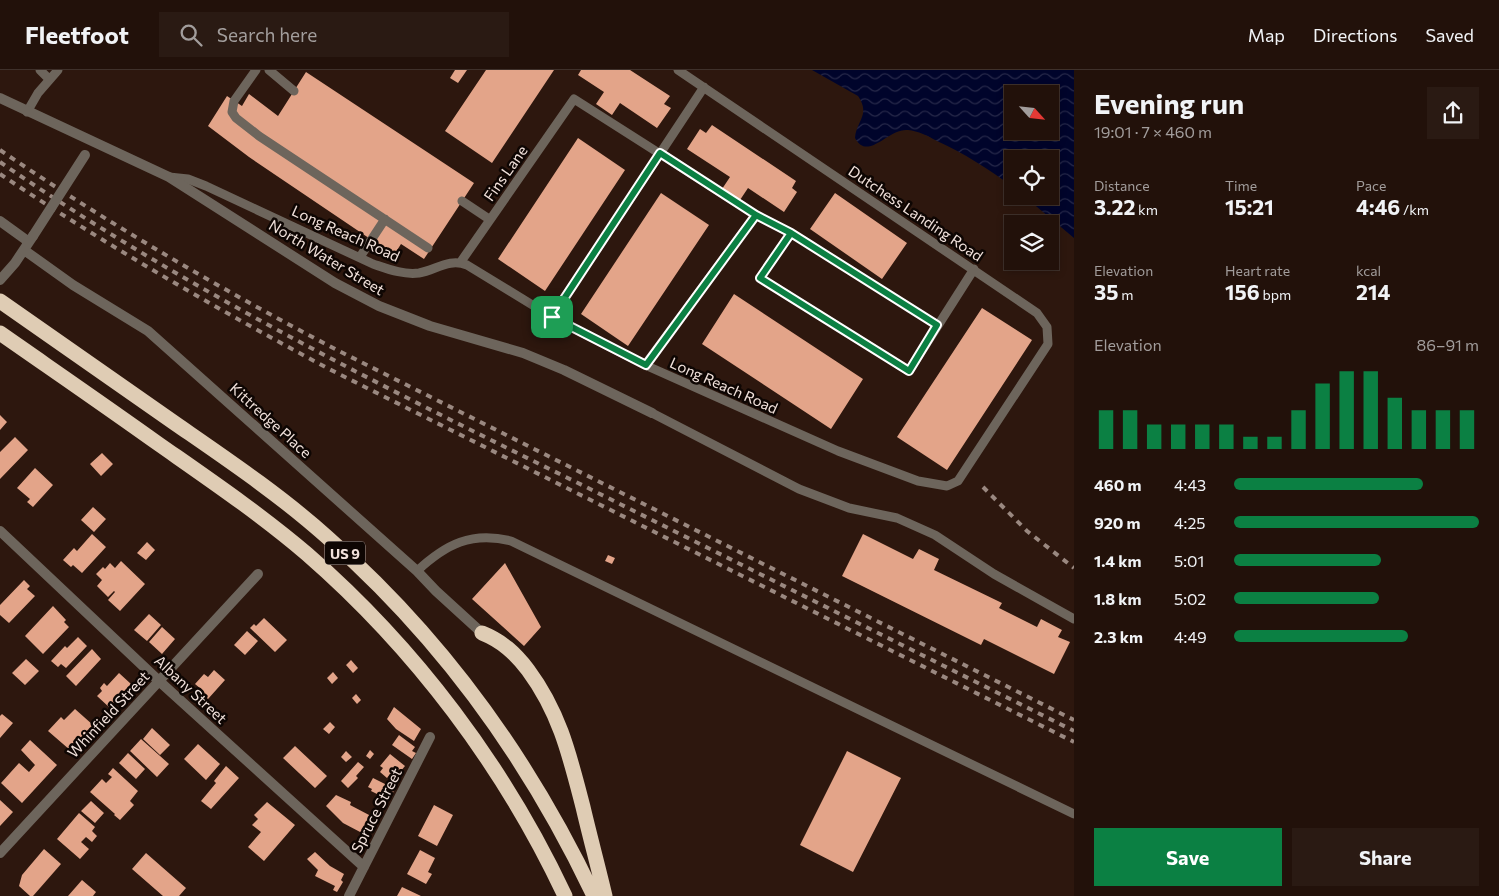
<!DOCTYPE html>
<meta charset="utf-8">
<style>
body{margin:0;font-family:Commissioner,sans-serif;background:#2a1a13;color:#f1f3f6;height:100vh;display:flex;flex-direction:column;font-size:19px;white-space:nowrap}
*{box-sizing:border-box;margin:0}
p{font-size:16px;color:#a29d9c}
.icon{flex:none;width:28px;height:28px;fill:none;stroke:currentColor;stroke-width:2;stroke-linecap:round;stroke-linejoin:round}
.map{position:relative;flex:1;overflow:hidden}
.side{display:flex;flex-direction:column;background:#22110a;width:425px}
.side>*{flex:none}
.needle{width:32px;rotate:117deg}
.tools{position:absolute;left:1004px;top:15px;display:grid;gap:10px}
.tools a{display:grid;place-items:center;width:55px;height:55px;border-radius:0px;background:#22110a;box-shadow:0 2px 8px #0003,0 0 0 1px #3f312b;font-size:25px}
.pin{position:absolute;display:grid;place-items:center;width:42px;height:42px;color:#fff;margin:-21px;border-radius:10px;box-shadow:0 2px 8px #0006}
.round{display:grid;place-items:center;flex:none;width:52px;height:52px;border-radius:0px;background:#2a1a13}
.summary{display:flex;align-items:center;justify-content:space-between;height:85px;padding:0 20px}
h1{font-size:28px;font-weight:700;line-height:38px}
.figures{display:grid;grid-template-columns:repeat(3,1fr);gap:8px;height:85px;padding:5px 20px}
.figures div{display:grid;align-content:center}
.figures b{font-size:21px;font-weight:700}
.figures small{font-size:14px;font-weight:400}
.figures p{font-size:14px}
.chart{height:140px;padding:10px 20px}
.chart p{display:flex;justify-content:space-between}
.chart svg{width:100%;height:90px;margin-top:5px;stroke:#0b8043;stroke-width:6}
.action{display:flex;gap:10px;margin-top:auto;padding:10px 20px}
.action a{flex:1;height:58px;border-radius:0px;background:#0b8043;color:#fff;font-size:20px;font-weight:700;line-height:58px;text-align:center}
.action a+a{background:#2a1a13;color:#f1f3f6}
ul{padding:0 20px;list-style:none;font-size:16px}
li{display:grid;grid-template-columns:80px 60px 1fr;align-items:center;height:38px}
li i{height:12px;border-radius:6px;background:#0b8043}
header{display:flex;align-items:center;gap:30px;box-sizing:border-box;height:70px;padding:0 25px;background:#22110a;border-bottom:1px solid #3f312b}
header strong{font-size:24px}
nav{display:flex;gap:28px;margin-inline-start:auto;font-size:18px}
.search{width:350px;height:45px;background:#2a1a13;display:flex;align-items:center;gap:12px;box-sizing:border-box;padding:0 18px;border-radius:0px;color:#a29d9c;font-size:19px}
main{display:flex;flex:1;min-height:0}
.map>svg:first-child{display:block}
.water{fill:url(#water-waves);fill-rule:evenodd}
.building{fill:#e3a489}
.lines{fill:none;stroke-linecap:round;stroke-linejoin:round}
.service{stroke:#6d655c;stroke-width:9}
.minor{stroke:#6d655c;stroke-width:10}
.motorway{stroke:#dfccb4;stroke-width:15}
.rail{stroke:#9a8880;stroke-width:4;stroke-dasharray:6 6;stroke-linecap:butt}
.minor-bridge{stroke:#6d655c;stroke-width:10}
.route-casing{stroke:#fff;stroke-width:10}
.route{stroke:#0b8043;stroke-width:6}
.labels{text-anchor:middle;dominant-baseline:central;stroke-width:5;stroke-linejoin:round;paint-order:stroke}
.shield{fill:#0e0603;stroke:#ad9f9a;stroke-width:1}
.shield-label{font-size:14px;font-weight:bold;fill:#f1e1db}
.street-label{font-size:15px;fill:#f1e1db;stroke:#0e0603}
</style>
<header>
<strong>Fleetfoot</strong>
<div class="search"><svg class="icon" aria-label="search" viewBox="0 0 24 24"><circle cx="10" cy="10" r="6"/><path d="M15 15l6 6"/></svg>Search here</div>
<nav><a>Map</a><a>Directions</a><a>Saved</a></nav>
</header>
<main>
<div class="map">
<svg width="1074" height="826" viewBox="0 0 1074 826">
<defs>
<pattern id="water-waves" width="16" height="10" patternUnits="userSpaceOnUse" patternTransform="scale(1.25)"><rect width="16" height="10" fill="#00042b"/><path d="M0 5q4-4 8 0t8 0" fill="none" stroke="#262849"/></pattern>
</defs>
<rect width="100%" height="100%" fill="#2d170e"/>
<path class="water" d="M812 0H1074V168L1024 126H1050V89H1012V116C988 99 964 83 937 71 928 66 918 61 908 60 888 58 868 92 855 68 856 51 871 45 858 26ZM1012 24H1050V61H1012Z"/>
<path class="building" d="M455 0H467L458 13 450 8Z
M486 0H554L492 93 445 61Z
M581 0H630L670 26 664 34 671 38 657 58 620 33 612 45 596 34 604 22 578 5Z
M306 2 474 113 424 189 401 174 394 185 249 87 208 56 227 26 242 36 249 24 278 46Z
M712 55 796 111 792 118 797 122 784 142 748 118 740 130 722 119 730 107 687 79 700 59 706 63Z
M578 68 625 100 545 221 498 189Z
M661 123 709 155 628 276 581 244Z
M835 123 907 173 882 209 810 159Z
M734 224 863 309 831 359 702 274Z
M982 238 1032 270 947 400 897 367Z
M0 345 7 352 0 360Z
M15 367 28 380 0 409V382Z
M102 383 113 394 101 406 90 394Z
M35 398 53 415 33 437 27 432 30 429 17 418Z
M93 437 106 449 94 462 81 450Z
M92 464 106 477 82 503 73 495 71 497 63 490 74 478 77 481Z
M863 464 913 489 919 479 939 489 934 500 1002 533 999 538 1037 557 1041 549 1062 560 1058 567 1070 572 1054 604 984 569 981 575 842 506Z
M147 472 155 480 146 490 137 483Z
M608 485 615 488 612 494 605 491Z
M121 491 145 514 120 541 108 530 115 522 114 521 108 527 97 516 102 510 96 504 103 497 105 499 110 493 115 498Z
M505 493 541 557 524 576 472 529Z
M24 510 30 516 27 519 35 526 9 553 0 545V535Z
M53 536 66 550 64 552 69 557 43 584 25 566Z
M149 544 161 555 147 571 134 560Z
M264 548 287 570 275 582 250 558 254 554 256 556Z
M162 557 175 569 162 584 149 572Z
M247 561 258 571 245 585 234 575Z
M78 567 87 576 66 598 61 594 58 597 51 591 65 576 67 578Z
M92 579 101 589 76 616 66 606Z
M26 589 39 601 25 615 12 603Z
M351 590 358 598 353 603 346 595Z
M214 600 225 610 208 629 199 621 201 619 195 614 204 604 208 607Z
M333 602 338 608 332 614 327 608Z
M119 603 131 614 110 638 97 626 102 621 100 618 104 613 107 616Z
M356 624 361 630 357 634 352 628Z
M394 637 421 659 414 671 396 659 387 649Z
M75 639 93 655 70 680 48 661 61 647 64 650Z
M2 644 13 653 0 668V646Z
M330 652 335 657 329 664 323 659Z
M152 658 170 675 160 685 143 669Z
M399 665 415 677 412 681 416 683 412 689 392 675Z
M141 669 169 694 157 707 130 681Z
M30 670 57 695 22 733 1 713 19 693 29 702 35 695 21 680Z
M198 674 220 694 206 710 184 689Z
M295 676 327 706 315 718 283 688Z
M370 680 374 684 370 689 366 686Z
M346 681 352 687 346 692 341 687Z
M847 681 901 708 853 802 800 775Z
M128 683 145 699 136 709 119 693Z
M390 684 405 696 395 708 390 704 387 708 380 702 383 698 380 696Z
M358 692 364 697 356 706 358 708 348 718 341 711Z
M226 696 239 708 211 739 201 731 216 713 214 711Z
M113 698 138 721 130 731 134 735 120 750 114 745 115 744 90 722 102 709 106 713 112 707 108 704Z
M373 708 395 719 389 730 371 721 372 719 368 717Z
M336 725 351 732 350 735 371 746 362 763 343 753 326 736Z
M0 730 13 742 0 756Z
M91 731 104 743 95 753 81 741Z
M267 732 295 755 264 791 248 777 261 762 252 755 258 749 254 745Z
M434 735 453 745 437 776 418 766Z
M79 743 95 757 92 761 97 766 92 772 86 767 81 772 89 779 80 789 57 769Z
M44 779 61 794 33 826H30L19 816 22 805Z
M420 780 435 788 428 802 432 804 426 814 407 804Z
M315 782 330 796 344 804 341 810 343 812 337 822 333 820 335 816 315 806 318 800 307 789Z
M146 783 186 818 179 826H163L132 799Z
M82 810 96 822 93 826H68Z
M402 817 421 826H397Z"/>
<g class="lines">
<path class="service" d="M40 0 49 9
M256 0 234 31 232 42 236 48 259 66 428 178
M269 0 294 21
M27 42 38 23 58 0
M169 107 188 109 206 116 373 194C388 199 403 205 419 203 436 200 449 188 467 195L552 247 645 295 838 381 918 411 947 416 958 411 1048 274 1047 257 1037 243 678 0
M462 131 489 149
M791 163 760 208 909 301 974 199
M360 187 385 149
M460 193 574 29 756 145 791 163 937 255
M552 247 704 17
M645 295 756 145
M652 343 799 419 849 438 897 448 935 465 994 504 1074 549
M417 501C446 474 472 461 511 471L1074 744"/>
<path class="minor" d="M0 28 169 107 335 213 379 236 430 256 523 283 564 300 652 343
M0 151 29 172
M24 180 73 215 148 261 417 501 436 521 482 563
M0 210 15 193 33 166
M0 461 159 611 364 797
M0 783 258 504
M349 826 430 667"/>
<path class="motorway" d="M0 231C59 272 117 313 176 354 228 390 280 425 327 467 441 567 529 689 594 826
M0 263C53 300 107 337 160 375 210 410 260 444 307 484 415 578 504 696 565 826
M482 563C502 571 515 583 528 600 560 643 570 687 583 737 590 767 598 796 605 826"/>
<path class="rail" d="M0 80C109 154 222 220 339 281L1074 650
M0 92C183 218 383 317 582 415 746 497 910 579 1074 661
M0 104C106 175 217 239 329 299L1074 672
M983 417 1027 461 1074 498"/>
<path class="minor-bridge" d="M33 166 85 85"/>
</g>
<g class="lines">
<g class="route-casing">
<path id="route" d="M552 247 646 295 756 145 791 163 937 255 909 301 760 208 791 163 756 145 660 83 552 247"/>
</g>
<use href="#route" class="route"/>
</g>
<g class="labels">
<rect class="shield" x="325" y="471.5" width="40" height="23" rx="4"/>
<g class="shield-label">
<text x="345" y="483">US 9</text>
</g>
<g class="street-label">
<text transform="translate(505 103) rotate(-55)">Fins Lane</text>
<text transform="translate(916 143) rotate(34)">Dutchess Landing Road</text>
<text transform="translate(346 163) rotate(24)">Long Reach Road</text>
<text transform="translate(327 187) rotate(31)">North Water Street</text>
<text transform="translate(724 315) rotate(24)">Long Reach Road</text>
<text transform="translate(271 350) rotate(42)">Kittredge Place</text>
<text transform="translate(191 619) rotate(43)">Albany Street</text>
<text transform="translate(108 644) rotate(-47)">Whinfield Street</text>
<text transform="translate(376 740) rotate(-63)">Spruce Street</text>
</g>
</g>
</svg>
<div class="tools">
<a><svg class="needle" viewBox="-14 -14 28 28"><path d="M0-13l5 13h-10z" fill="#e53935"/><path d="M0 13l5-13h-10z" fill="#a29d9c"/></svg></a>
<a><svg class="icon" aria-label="locate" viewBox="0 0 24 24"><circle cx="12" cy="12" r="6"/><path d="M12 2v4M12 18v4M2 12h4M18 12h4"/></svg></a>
<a><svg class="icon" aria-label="layers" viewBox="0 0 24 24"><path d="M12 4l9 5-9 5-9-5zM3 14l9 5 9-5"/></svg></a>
</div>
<div class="pin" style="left:552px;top:247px;background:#1e9e55"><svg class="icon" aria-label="arrive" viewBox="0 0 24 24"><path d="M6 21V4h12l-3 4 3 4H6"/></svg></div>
</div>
<section class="side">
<div class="summary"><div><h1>Evening run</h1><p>19:01 · 7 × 460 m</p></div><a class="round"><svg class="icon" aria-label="share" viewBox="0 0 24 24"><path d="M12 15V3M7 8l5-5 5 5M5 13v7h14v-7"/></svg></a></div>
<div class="figures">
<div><p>Distance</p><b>3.22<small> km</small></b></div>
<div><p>Time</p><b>15:21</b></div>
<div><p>Pace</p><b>4:46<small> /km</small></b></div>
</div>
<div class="figures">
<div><p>Elevation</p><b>35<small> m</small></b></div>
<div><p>Heart rate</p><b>156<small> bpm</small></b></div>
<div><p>kcal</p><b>214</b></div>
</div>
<div class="chart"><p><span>Elevation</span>86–91 m</p>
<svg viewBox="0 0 160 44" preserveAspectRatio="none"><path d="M5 44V25M15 44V25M25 44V32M35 44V32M45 44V32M55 44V32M65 44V38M75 44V38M85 44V25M95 44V12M105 44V6M115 44V6M125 44V19M135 44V25M145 44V25M155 44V25"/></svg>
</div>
<ul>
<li><b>460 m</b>4:43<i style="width:77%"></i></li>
<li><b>920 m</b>4:25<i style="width:100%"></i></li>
<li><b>1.4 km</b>5:01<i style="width:60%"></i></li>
<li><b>1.8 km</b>5:02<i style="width:59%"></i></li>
<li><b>2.3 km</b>4:49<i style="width:71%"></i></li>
</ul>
<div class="action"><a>Save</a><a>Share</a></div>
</section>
</main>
